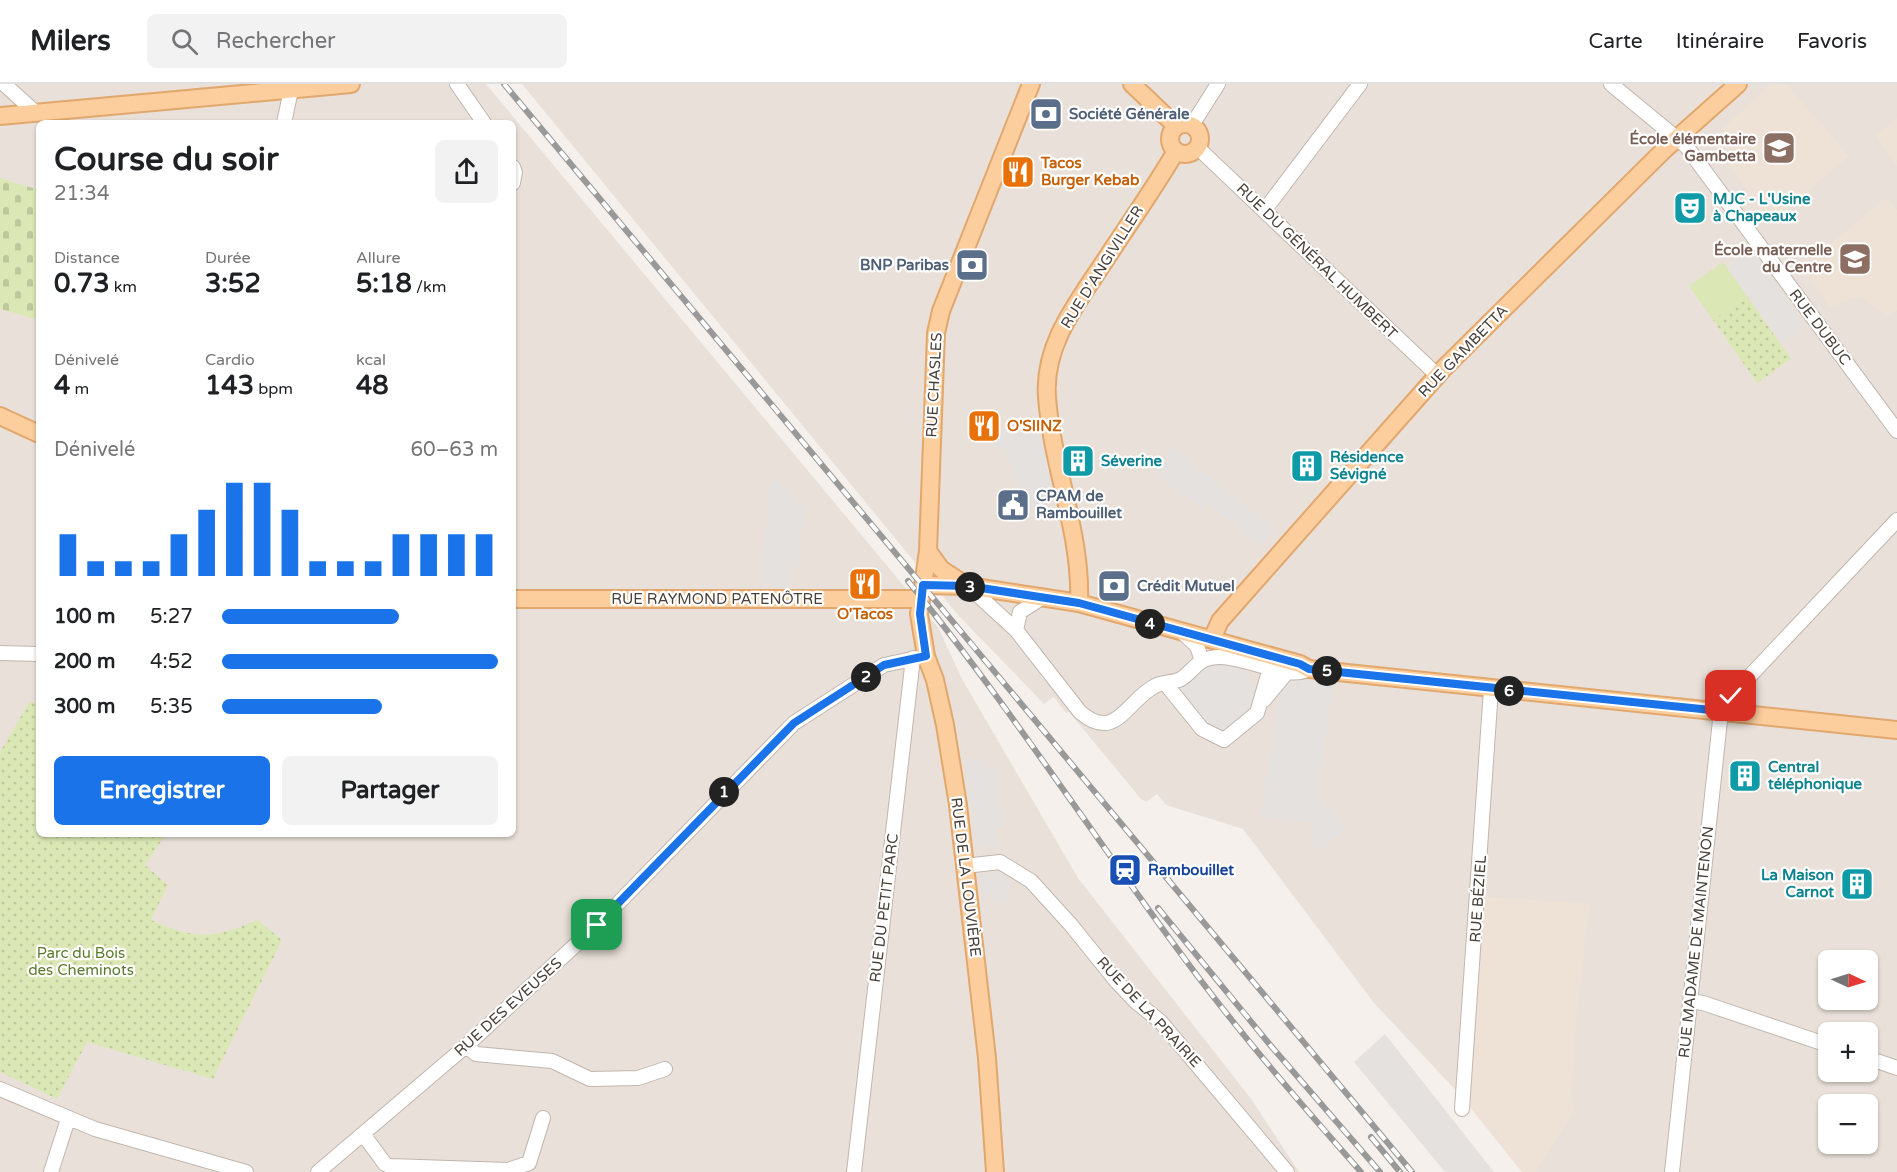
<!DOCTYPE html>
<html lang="fr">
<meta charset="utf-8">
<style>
body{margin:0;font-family:"Varela Round",sans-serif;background:#f2f2f2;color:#202124;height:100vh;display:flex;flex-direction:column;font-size:22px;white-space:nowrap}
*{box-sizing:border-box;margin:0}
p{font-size:20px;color:#757577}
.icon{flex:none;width:33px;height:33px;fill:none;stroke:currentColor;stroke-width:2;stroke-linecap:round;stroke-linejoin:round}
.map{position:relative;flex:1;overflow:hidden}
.details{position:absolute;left:36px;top:36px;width:480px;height:717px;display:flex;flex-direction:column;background:#fff;border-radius:9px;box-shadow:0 2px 4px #0004}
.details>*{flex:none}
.needle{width:39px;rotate:94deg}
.fabs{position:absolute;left:1818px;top:866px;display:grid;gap:12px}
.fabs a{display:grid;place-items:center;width:60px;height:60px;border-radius:9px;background:#fff;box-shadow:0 2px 4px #0004;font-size:30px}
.pin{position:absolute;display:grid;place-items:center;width:51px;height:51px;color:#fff;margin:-26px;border-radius:12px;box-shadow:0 3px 9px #0006}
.km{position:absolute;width:30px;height:30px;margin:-15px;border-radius:50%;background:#222;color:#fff;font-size:16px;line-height:30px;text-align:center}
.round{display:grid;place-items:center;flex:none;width:63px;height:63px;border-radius:9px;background:#f2f2f2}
.headline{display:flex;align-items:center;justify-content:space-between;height:102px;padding:0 18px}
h1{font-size:33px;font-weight:700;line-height:45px}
.figures{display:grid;grid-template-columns:repeat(3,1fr);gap:9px;height:102px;padding:6px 18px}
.figures div{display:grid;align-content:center}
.figures b{font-size:26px;font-weight:700}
.figures small{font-size:16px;font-weight:400}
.figures p{font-size:16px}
.chart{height:168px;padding:12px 18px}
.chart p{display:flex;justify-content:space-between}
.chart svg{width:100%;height:108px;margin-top:6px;stroke:#1a73e8;stroke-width:6}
.primary-button{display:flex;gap:12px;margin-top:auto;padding:12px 18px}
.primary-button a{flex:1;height:69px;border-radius:9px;background:#1a73e8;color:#fff;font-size:24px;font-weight:700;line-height:69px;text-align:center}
.primary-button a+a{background:#f2f2f2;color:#202124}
ul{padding:0 18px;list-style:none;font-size:20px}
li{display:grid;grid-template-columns:96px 72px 1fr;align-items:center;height:45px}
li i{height:15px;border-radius:8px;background:#1a73e8}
header{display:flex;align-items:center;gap:36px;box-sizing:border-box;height:84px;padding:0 30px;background:#fff;border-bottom:2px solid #e0e0e0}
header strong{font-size:28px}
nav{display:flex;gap:33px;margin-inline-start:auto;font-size:21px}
.search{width:420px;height:54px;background:#f2f2f2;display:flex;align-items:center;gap:15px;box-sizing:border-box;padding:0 21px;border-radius:9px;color:#757577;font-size:22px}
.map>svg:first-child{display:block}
.residential{fill:#e9e1d9;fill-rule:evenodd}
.education{fill:#eee2d6}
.cemetery{fill:url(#cemetery-stones)}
.park{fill:url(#park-dots)}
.pitch{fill:#dbe8b5}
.parking{fill:#e4e1df}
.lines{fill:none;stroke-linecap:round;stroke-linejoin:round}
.minor-casing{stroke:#c1b6ae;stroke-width:16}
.major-casing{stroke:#e2a76d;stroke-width:20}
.minor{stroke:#fff;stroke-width:14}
.major{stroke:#fcce9e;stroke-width:16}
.rail-casing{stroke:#999;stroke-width:6}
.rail{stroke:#fff;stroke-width:4;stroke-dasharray:11;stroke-linecap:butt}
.route-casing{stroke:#fff;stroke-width:12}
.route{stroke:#1a73e8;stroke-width:8}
.labels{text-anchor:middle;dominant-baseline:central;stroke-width:4.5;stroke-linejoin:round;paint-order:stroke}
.service-label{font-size:15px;font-weight:bold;fill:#4e5e75;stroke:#fff;text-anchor:start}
.education-label{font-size:15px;font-weight:bold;fill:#785e54;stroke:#fff;text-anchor:end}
.food-label{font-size:15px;font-weight:bold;fill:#c56008;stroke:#fff;text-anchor:start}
.culture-label{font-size:15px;font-weight:bold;fill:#0d838f;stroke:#fff;text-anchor:start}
.street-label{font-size:15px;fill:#494039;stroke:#fff}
.transit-label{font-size:15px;font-weight:bold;fill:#164399;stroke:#fff;text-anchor:start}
.park-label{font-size:15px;fill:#5a7b2c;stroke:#fff}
</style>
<header>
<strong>Milers</strong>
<div class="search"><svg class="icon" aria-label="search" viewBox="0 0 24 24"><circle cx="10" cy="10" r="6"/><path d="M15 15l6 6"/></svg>Rechercher</div>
<nav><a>Carte</a><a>Itinéraire</a><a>Favoris</a></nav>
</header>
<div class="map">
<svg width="1897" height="1088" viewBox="0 0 1897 1088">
<defs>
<pattern id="cemetery-stones" width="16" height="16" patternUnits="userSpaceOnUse" patternTransform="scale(1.5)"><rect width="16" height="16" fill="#dbe8b5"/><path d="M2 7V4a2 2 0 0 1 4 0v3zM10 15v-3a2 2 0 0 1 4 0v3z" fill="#bdc89c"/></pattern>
<pattern id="park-dots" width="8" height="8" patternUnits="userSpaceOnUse" patternTransform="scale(1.5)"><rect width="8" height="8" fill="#dbe8b5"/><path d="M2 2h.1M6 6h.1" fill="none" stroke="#bdc89c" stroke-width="1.8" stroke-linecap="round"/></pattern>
</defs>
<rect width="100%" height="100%" fill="#f5f0eb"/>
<path class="residential" d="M0 0H486L938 543 962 595 1078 794 1252 1016 1299 1088H0ZM39 39H513V750H39Z
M522 0H1897V1088H1522L1463 1014 1374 919 1243 745 1166 721 1157 710 1146 718 1141 715 1069 628 1066 629 1054 613 1044 620 959 532ZM1828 876H1868V915H1828ZM1828 948H1868V987H1828ZM1828 1020H1868V1059H1828Z"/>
<path class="education" d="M1770 0H1786L1849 72 1770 139 1711 56Z
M1897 35V82L1876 51Z
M1886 114 1897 126V226L1887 232 1859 212 1830 223 1803 186 1814 173Z
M1478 812 1589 820 1576 938 1571 1012 1573 1028 1536 1088H1522L1463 1014Z"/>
<path class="cemetery" d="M0 94 39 106V236L0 225Z"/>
<path class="park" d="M1747 212 1791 275 1757 299 1713 236Z
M30 617 39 622V750H166L145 781 168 801 151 836C195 856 213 855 257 836L282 856 213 995 87 958 57 1015 0 988V668Z"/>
<path class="pitch" d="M1723 178 1747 212 1713 236 1689 202Z"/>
<path class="parking" d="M1750 166 1805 240 1782 257 1727 184Z
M1011 334 1042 354 1051 400 1040 423 1025 427 1008 369 995 361Z
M1171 363 1275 445 1269 452 1261 460 1207 420 1203 425 1154 389Z
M777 396 804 424 799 482H791L789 503 759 502 770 401Z
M1220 579 1236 581 1244 587 1253 607 1250 623 1220 649 1214 642 1205 638 1180 608 1181 603 1207 582Z
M1302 595 1333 599 1317 710 1344 744 1319 768 1310 759 1313 739 1260 732 1282 602Z
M979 675 997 690 1003 743 995 744 997 762 977 763 973 733 978 732 977 726H972L965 677Z
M1007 788 1011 817 995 819 993 808 982 809 980 791Z
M1385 950 1494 1088H1445L1354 978Z"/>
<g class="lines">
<g class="minor-casing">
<path id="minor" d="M4 0 35 28
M457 0 484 39
M1611 0 1686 62 1897 347
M284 39 291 6
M1192 41 1218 0
M1197 63 1437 291
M513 83 515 88 513 99
M1264 127 1360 0
M968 502 1016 546 1080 628C1116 659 1126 617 1155 602 1162 598 1173 599 1181 595 1189 590 1194 582 1202 577 1233 561 1283 600 1309 585
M1016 546 1020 528 1043 513
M1183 549 1197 562 1202 577
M0 569 39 570
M1165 599 1202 645 1224 656 1257 629 1272 577
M1264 616 1288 587
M965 782 1000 778 1031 797 1071 841 1117 898 1136 918 1160 937 1287 1088
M1690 917 1703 919 1828 961
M466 962 476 970 552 977 590 995 638 994 665 985
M1868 974 1897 984
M0 1005 95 1045 246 1088
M1462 1025 1491 605
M363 1050 385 1080 390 1082 508 1086 529 1079 543 1034
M51 1088 68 1035
M318 1088 466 962 597 841 794 639 884 581 926 572
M854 1088 913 574
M1672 1088 1721 627 1731 612 1897 436"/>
</g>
<g class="major-casing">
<path id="major" d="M1132 0 1176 42
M0 32 351 0
M1170 55a15 15 0 1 1 30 0a15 15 0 1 1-30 0Z
M0 332 39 350
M928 467 941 485 967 502
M923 501 968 502 1079 519 1300 580 1309 585 1897 646
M513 515H920
M1079 519C1082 450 1052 383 1047 313 1043 261 1077 219 1104 178 1128 141 1154 105 1176 67
M1212 555 1220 537 1443 285 1665 65 1738 0
M995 1088 987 974 958 721 945 641 935 596 926 572 919 530 928 467 936 249 941 227 1031 0"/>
</g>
<use href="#minor" class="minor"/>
<use href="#major" class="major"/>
<g class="rail-casing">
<path id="rail" d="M504 0 1412 1088
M908 497C1007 619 1093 752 1187 878 1241 951 1301 1020 1361 1088
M1158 824 1271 962 1380 1088
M1371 1053 1400 1088"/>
</g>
<use href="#rail" class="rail"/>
</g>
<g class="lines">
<g class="route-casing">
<path id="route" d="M597 841 794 639 884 581 926 572 920 530 923 501 968 502 1079 519 1300 580 1309 585 1721 627 1731 612"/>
</g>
<use href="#route" class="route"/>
</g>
<defs>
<g id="bank-square" transform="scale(1.725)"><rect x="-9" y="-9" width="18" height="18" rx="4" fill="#5c6f8a" stroke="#fff"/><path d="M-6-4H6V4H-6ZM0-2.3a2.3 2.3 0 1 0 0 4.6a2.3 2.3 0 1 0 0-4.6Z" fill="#fff"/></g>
<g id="school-square" transform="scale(1.725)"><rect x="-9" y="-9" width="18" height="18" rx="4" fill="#8d6e63" stroke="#fff"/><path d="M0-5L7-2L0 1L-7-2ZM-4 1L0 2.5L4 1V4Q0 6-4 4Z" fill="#fff"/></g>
<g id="restaurant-square" transform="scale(1.725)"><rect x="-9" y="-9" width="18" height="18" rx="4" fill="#e8710a" stroke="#fff"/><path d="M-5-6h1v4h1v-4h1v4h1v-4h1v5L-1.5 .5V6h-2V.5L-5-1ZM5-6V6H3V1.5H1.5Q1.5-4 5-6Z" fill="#fff"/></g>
<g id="theatre-square" transform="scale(1.725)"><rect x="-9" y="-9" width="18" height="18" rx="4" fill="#0f9aa8" stroke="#fff"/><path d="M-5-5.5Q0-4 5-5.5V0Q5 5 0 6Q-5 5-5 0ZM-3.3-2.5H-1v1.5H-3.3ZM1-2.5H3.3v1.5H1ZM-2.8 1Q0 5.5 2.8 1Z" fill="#fff"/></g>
<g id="building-square" transform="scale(1.725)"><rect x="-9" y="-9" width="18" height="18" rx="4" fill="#0f9aa8" stroke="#fff"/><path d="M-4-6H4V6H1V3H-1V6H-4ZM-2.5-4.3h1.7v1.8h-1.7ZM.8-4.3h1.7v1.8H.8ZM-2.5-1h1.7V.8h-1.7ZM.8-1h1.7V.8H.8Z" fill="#fff"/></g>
<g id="civic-square" transform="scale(1.725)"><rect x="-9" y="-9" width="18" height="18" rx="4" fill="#5c6f8a" stroke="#fff"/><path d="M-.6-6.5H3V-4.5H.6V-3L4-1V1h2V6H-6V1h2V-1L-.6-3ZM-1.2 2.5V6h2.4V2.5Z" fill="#fff"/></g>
<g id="station-square" transform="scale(1.725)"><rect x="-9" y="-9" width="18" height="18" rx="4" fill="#1a4fb4" stroke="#fff"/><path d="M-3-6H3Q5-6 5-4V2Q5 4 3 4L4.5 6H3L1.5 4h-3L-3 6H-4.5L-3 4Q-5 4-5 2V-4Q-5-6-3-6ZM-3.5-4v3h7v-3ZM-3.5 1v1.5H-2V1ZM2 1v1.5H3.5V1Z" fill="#fff"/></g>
</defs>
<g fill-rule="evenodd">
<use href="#bank-square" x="1046" y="30"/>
<use href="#school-square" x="1779" y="64"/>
<use href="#restaurant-square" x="1018" y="88"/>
<use href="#theatre-square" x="1690" y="124"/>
<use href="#school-square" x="1855" y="175"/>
<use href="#bank-square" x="972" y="181"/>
<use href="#restaurant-square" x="984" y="342"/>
<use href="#building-square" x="1078" y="377"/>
<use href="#building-square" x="1307" y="382"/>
<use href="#civic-square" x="1013" y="421"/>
<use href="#restaurant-square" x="865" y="500"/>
<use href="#bank-square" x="1114" y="502"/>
<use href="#building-square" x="1745" y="692"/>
<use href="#station-square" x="1125" y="786"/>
<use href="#building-square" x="1857" y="800"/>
</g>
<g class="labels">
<g class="service-label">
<text x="1069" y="30">Société Générale</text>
<text x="949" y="181" text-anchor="end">BNP Paribas</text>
<text x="1036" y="412">CPAM de<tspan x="1036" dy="17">Rambouillet</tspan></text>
<text x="1137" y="502">Crédit Mutuel</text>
</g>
<g class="education-label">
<text x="1756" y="55">École élémentaire<tspan x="1756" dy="17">Gambetta</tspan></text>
<text x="1832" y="166">École maternelle<tspan x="1832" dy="17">du Centre</tspan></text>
</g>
<g class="food-label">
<text x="1041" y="79">Tacos<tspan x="1041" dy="17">Burger Kebab</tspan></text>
<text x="1007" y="342">O'SIINZ</text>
<text x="865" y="530" text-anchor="middle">O'Tacos</text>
</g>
<g class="culture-label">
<text x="1713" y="115">MJC - L'Usine<tspan x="1713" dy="17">à Chapeaux</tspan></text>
<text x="1330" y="373">Résidence<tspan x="1330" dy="17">Sévigné</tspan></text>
<text x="1101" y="377">Séverine</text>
<text x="1768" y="683">Central<tspan x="1768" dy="17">téléphonique</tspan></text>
<text x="1834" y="791" text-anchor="end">La Maison<tspan x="1834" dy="17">Carnot</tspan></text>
</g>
<g class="street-label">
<text transform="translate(1317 177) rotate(44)">RUE DU GÉNÉRAL HUMBERT</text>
<text transform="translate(1102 183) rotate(-58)">RUE D'ANGIVILLER</text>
<text transform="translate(1820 243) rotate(53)">RUE DUBUC</text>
<text transform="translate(1463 267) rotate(-46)">RUE GAMBETTA</text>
<text transform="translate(934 301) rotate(-87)">RUE CHASLES</text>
<text x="717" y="515">RUE RAYMOND PATENÔTRE</text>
<text transform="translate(966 793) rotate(83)">RUE DE LA LOUVIÈRE</text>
<text transform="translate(1478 815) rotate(-86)">RUE BÉZIEL</text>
<text transform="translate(884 824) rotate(-83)">RUE DU PETIT PARC</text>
<text transform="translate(1696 858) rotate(-84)">RUE MADAME DE MAINTENON</text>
<text transform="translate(508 923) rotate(-42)">RUE DES EVEUSES</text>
<text transform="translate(1149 928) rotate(47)">RUE DE LA PRAIRIE</text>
</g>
<g class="transit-label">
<text x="1148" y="786">Rambouillet</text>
</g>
<g class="park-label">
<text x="81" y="869">Parc du Bois<tspan x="81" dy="17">des Cheminots</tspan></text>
</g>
</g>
</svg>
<div class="fabs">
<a><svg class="needle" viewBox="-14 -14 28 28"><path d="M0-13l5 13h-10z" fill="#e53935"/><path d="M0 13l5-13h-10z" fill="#757577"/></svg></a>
<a>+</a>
<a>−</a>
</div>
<div class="pin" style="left:597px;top:841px;background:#1e9e55"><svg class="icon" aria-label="arrive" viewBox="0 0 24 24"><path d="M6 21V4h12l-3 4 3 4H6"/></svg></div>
<div class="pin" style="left:1731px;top:612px;background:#d93025"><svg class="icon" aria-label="check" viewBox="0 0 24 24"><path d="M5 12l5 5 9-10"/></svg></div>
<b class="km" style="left:724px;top:708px">1</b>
<b class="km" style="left:866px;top:593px">2</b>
<b class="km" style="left:970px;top:503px">3</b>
<b class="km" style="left:1150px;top:540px">4</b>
<b class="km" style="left:1327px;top:587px">5</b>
<b class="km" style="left:1509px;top:607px">6</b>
<section class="details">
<div class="headline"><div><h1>Course du soir</h1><p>21:34</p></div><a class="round"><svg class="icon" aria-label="share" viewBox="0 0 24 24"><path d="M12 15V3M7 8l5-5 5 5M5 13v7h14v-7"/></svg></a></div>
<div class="figures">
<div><p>Distance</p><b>0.73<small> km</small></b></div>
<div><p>Durée</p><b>3:52</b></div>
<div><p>Allure</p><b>5:18<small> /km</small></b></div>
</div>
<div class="figures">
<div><p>Dénivelé</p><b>4<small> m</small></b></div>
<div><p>Cardio</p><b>143<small> bpm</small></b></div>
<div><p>kcal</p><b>48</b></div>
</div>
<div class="chart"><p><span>Dénivelé</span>60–63 m</p>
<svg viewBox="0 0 160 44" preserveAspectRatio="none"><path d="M5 44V27M15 44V38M25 44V38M35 44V38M45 44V27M55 44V17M65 44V6M75 44V6M85 44V17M95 44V38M105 44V38M115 44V38M125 44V27M135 44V27M145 44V27M155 44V27"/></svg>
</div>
<ul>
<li><b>100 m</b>5:27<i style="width:64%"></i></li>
<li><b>200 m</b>4:52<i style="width:100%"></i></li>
<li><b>300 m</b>5:35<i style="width:58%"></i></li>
</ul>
<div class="primary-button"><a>Enregistrer</a><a>Partager</a></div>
</section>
</div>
